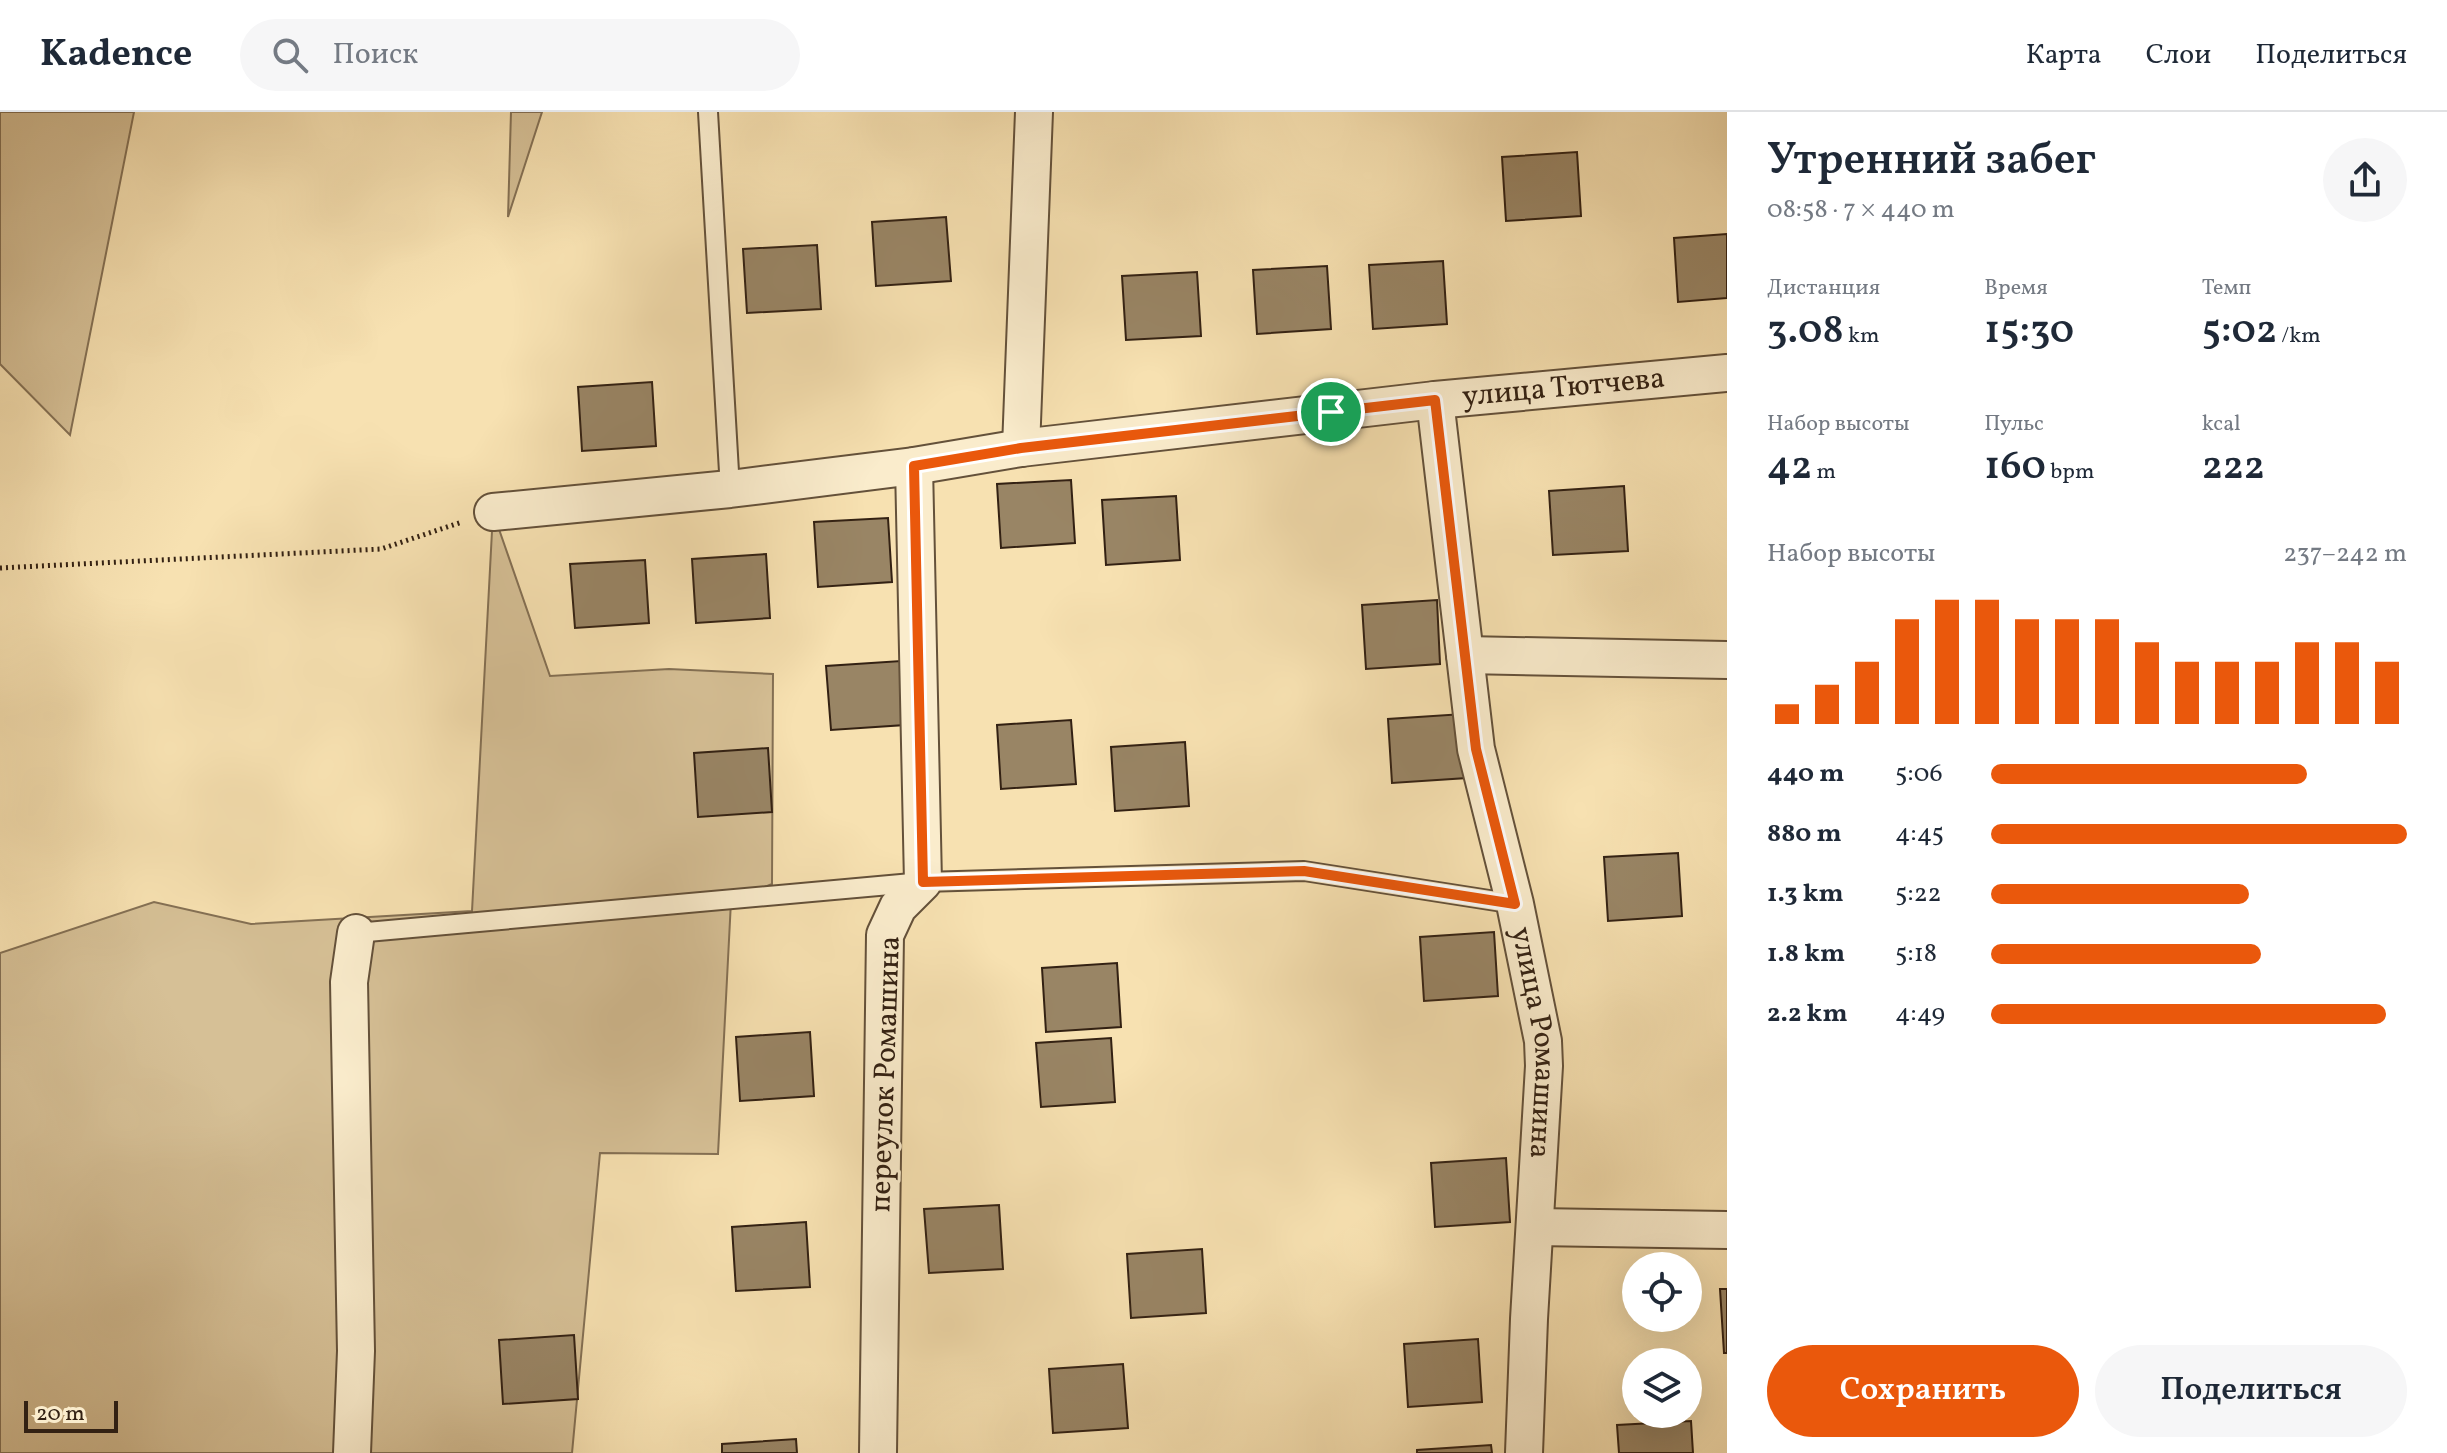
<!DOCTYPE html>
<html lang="ru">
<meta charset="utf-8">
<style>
body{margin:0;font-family:Vollkorn,serif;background:#f6f6f7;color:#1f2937;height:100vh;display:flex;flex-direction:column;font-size:30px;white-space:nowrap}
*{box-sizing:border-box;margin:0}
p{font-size:26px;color:#747a83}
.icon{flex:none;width:44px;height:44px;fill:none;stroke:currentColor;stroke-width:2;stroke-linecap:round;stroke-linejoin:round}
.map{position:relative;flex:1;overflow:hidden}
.drawer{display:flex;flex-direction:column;background:#fff;width:720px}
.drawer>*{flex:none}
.tools{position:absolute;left:1622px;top:1140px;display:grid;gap:16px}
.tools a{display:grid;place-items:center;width:80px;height:80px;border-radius:50%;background:#fff;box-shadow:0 8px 32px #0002;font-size:40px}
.scale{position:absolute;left:24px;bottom:20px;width:94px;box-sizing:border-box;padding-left:8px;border:4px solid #332113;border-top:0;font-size:22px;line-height:28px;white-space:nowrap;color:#332113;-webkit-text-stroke:6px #faeccc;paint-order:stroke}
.pin{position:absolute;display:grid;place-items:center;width:68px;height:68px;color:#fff;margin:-34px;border:4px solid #fff;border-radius:50%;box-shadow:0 2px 8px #0007}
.round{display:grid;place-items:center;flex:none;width:84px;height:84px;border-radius:42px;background:#f6f6f7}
.overview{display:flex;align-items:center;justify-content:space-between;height:136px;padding:0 40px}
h1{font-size:44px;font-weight:600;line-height:60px}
.stats{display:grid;grid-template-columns:repeat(3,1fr);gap:12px;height:136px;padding:8px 40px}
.stats div{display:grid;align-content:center}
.stats b{font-size:40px;font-weight:600}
.stats small{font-size:22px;font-weight:400}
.stats p{font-size:22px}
.chart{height:224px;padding:16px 40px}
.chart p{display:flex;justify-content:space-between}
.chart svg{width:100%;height:144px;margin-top:8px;stroke:#ea580c;stroke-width:6}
.button{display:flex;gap:16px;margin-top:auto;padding:16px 40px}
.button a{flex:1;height:92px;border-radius:48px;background:#ea580c;color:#fff;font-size:32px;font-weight:600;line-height:92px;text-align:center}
.button a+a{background:#f6f6f7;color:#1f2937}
ul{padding:0 40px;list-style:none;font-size:26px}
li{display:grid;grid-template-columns:128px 96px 1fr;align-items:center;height:60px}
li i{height:20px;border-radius:10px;background:#ea580c}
header{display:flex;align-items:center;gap:48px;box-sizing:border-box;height:112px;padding:0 40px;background:#fff;border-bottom:2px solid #e0e1e3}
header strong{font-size:38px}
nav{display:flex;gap:44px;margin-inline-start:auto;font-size:28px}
.search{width:560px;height:72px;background:#f6f6f7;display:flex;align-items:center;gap:20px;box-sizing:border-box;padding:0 28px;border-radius:44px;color:#747a83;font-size:30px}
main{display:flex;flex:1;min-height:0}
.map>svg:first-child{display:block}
.green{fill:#d6c096;stroke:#847054;stroke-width:2}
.building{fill:#998565;stroke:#332113;stroke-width:2}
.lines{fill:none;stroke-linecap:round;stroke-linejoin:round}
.lane-casing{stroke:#64513a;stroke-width:22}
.street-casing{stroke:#64513a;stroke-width:40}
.path{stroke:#332113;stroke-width:5;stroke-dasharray:2 4;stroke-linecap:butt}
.lane{stroke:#faeccc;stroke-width:18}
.street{stroke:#faeccc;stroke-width:36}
.route-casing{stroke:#fff;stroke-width:16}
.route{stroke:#ea580c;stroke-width:10}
.labels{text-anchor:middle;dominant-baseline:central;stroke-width:6;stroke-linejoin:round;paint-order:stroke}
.street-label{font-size:30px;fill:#332113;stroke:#faeccc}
</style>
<header>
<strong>Kadence</strong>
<div class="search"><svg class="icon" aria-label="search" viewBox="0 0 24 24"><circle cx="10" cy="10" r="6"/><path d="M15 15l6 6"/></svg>Поиск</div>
<nav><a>Карта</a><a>Слои</a><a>Поделиться</a></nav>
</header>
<main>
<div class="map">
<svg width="1727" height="1341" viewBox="0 0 1727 1341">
<rect width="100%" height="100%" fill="#f7e1b1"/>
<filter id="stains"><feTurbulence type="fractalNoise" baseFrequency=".0025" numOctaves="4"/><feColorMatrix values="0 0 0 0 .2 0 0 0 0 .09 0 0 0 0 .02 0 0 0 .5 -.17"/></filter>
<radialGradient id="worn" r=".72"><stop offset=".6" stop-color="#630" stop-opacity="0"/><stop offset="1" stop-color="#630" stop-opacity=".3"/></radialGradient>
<path class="green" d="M0 0H134L70 323 0 252Z
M511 0H542L508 105Z
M493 400 550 564 669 557 773 562 772 772 731 789 718 1042 600 1041 572 1341H0V841L154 790 251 812 472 799Z"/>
<path class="building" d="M1577 40 1581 104 1506 109 1502 45Z
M946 105 951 169 876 174 872 110Z
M1727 122V186L1678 190 1674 126Z
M817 133 821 197 747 201 743 137Z
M1443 149 1447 212 1373 217 1369 153Z
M1327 154 1331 217 1257 222 1253 158Z
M1197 160 1201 224 1126 228 1122 164Z
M652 270 656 334 582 339 578 275Z
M1071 368 1075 431 1001 436 997 372Z
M1624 374 1628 439 1553 443 1549 379Z
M1176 384 1180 448 1106 453 1102 388Z
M888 406 892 470 818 475 814 410Z
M766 442 770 506 696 511 692 447Z
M645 448 649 511 575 516 570 452Z
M1437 488 1440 552 1366 557 1362 493Z
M901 549 905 613 831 618 826 554Z
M1463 602 1467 666 1392 671 1388 607Z
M1071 608 1076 672 1001 677 997 613Z
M1185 630 1189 694 1115 699 1111 635Z
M768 636 772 700 698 705 694 641Z
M1678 741 1682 804 1608 809 1604 745Z
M1494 820 1498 884 1424 889 1420 825Z
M1117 851 1121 915 1046 920 1042 856Z
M810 920 814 984 740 989 736 925Z
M1111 926 1115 990 1041 995 1036 931Z
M1506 1046 1510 1110 1435 1115 1431 1051Z
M999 1093 1003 1157 929 1161 924 1097Z
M806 1110 810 1175 736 1179 732 1115Z
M1202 1137 1206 1201 1131 1206 1127 1142Z
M1720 1177H1727V1241H1724Z
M574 1223 578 1287 503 1292 499 1228Z
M1478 1227 1482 1290 1408 1295 1404 1232Z
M1123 1252 1128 1316 1053 1321 1049 1257Z
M1691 1309 1693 1341H1619L1617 1313Z
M796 1327 797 1341H722V1332Z
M1491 1333 1492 1341H1417V1338Z"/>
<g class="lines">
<g class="lane-casing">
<path id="lane" d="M708 0 730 377
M356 821 923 770 1304 759 1515 792"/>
</g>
<g class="street-casing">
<g id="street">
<path id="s1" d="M1435 288 1476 637 1515 792 1543 929 1544 954 1529 1207 1524 1341"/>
<path d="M1021 336 1034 0"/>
<path id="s2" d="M493 400 730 377 914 354 1021 336 1435 288 1727 261"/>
<path d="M1465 543 1727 548"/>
<path d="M1535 1115 1727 1118"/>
<path d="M352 1341 356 1239 349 870 356 821"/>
<path d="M878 1341 885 823 898 795 923 770 914 354"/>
</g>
</g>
<path class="path" d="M0 456 381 437 462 410"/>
<use href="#lane" class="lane"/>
<use href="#street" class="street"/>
</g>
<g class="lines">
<g class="route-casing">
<path id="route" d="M1435 288 1476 637 1515 792 1304 759 923 770 914 354 1021 336Z"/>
</g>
<use href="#route" class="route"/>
</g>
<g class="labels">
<g class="street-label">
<text stroke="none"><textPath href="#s2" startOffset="1078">улица Тютчева</textPath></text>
<text stroke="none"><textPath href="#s1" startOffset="652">улица Ромашина</textPath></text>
<text transform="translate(886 962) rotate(-88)">переулок Ромашина</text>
</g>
</g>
<rect width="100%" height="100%" filter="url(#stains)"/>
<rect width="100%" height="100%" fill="url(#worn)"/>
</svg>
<div class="tools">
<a><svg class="icon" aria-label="locate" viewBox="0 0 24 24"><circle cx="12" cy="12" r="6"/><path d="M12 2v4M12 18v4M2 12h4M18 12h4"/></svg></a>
<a><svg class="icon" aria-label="layers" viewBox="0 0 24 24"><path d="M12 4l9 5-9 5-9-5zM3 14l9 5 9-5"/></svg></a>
</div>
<div class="scale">20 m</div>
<div class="pin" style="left:1331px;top:300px;background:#1e9e55"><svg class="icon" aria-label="arrive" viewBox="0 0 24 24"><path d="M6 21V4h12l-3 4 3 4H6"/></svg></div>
</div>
<section class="drawer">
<div class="overview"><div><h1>Утренний забег</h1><p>08:58 · 7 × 440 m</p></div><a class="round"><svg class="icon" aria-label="share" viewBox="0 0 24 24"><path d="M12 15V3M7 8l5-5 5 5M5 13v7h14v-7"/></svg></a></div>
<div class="stats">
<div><p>Дистанция</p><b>3.08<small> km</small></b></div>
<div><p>Время</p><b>15:30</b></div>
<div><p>Темп</p><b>5:02<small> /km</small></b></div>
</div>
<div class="stats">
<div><p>Набор высоты</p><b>42<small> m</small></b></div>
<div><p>Пульс</p><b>160<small> bpm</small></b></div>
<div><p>kcal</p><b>222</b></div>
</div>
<div class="chart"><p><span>Набор высоты</span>237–242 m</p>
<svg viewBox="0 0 160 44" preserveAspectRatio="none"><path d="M5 44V38M15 44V32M25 44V25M35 44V12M45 44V6M55 44V6M65 44V12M75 44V12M85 44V12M95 44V19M105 44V25M115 44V25M125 44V25M135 44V19M145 44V19M155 44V25"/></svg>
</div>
<ul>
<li><b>440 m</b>5:06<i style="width:76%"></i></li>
<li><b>880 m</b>4:45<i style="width:100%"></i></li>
<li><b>1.3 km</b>5:22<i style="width:62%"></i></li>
<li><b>1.8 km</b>5:18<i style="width:65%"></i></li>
<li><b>2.2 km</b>4:49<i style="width:95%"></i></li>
</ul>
<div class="button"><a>Сохранить</a><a>Поделиться</a></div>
</section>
</main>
